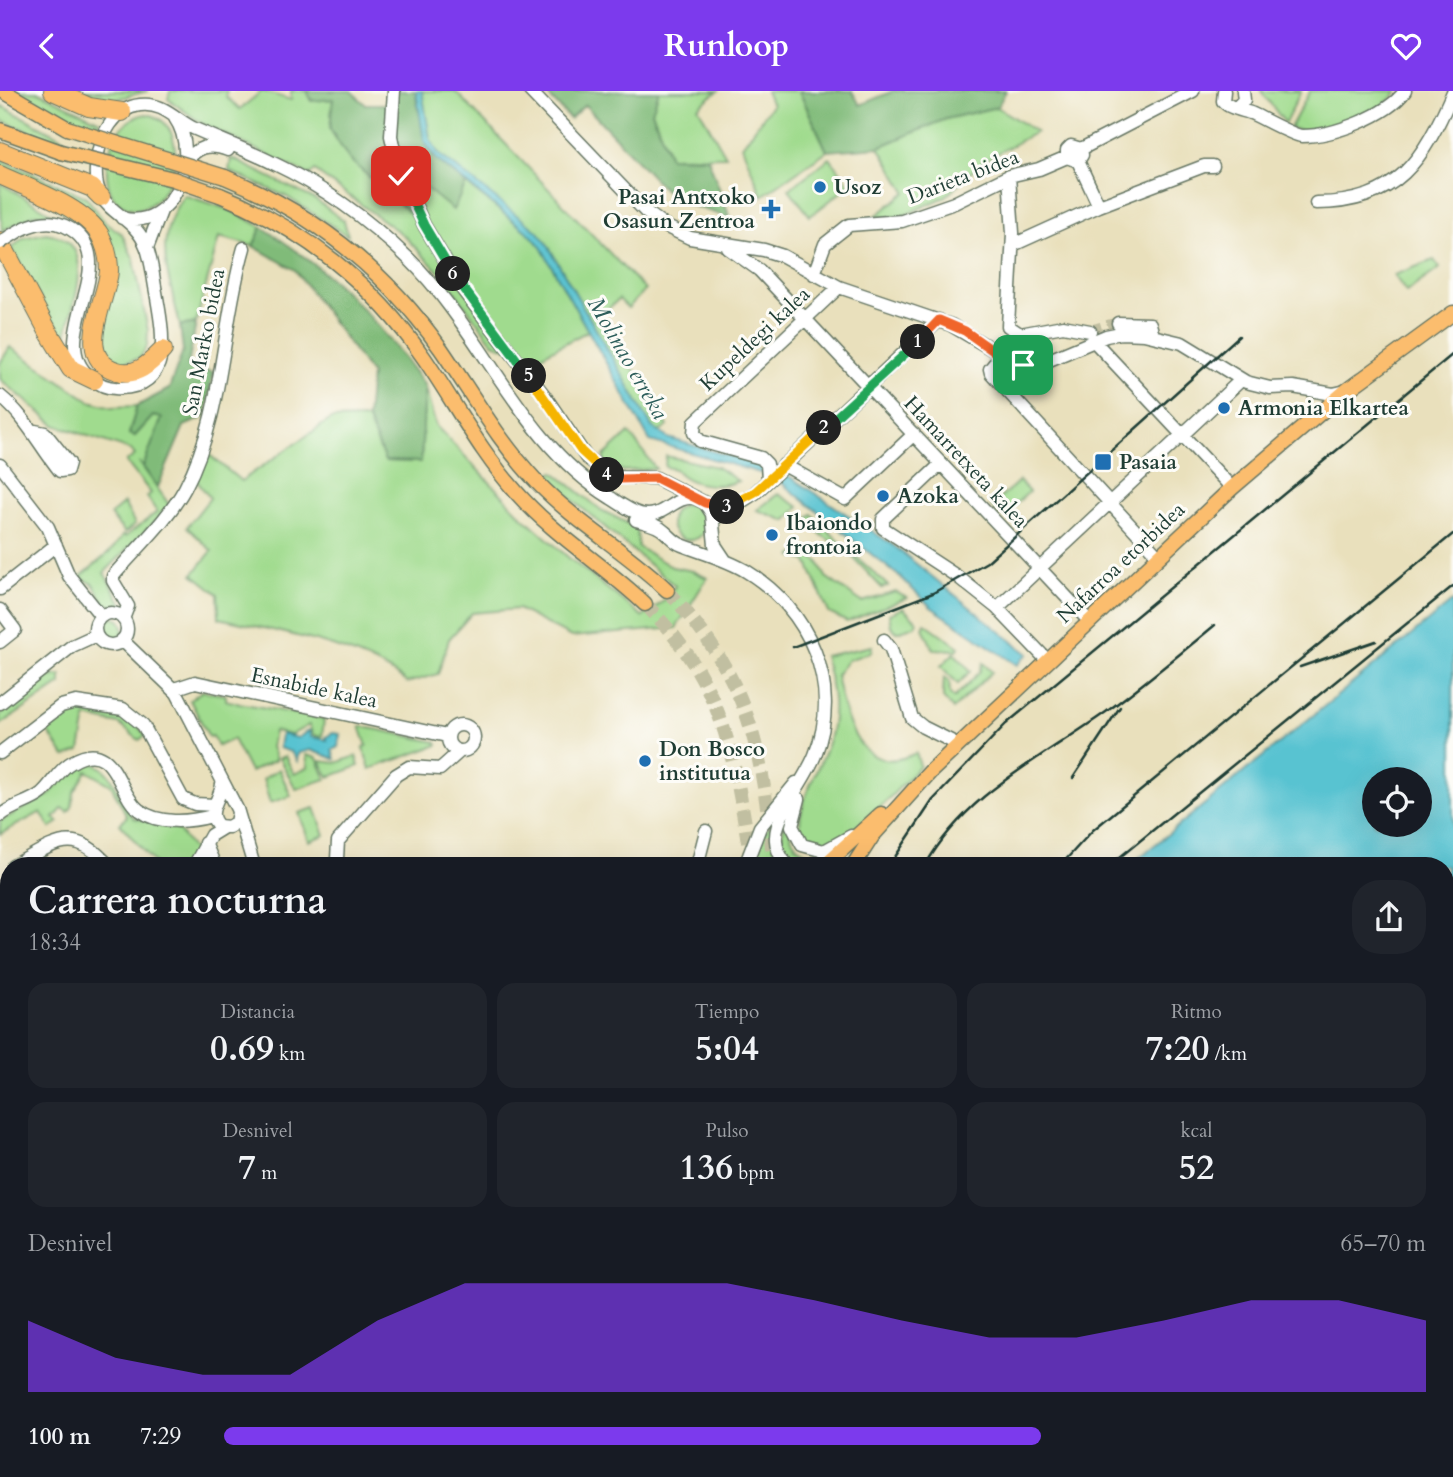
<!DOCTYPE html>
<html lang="es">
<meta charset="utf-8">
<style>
body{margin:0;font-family:Cardo,serif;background:#20242c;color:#f1f3f6;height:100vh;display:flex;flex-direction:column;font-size:26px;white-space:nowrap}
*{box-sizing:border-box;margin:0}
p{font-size:23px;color:#9ea1a6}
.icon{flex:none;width:38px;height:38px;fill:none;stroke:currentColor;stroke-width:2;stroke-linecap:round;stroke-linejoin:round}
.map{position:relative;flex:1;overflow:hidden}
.details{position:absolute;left:0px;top:766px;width:1454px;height:620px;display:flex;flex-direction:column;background:#171b24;border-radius:28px 28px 0 0;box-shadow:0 7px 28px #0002}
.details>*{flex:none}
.buttons{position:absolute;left:1362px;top:676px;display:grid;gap:14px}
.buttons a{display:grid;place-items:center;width:70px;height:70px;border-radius:50%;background:#171b24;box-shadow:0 7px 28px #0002;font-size:35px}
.pin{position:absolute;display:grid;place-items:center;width:60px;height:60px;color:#fff;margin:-30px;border-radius:14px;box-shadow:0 4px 10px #0006}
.km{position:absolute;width:35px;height:35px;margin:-18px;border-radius:50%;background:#222;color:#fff;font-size:19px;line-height:35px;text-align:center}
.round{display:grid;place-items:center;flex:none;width:74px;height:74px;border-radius:28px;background:#20242c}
.overview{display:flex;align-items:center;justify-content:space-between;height:119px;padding:0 28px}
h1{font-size:38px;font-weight:600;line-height:52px}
.metrics{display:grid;grid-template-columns:repeat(3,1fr);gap:10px;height:119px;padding:7px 28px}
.metrics div{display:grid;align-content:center;border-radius:18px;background:#20242c;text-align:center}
.metrics b{font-size:35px;font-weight:600}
.metrics small{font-size:19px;font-weight:400}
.metrics p{font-size:19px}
.chart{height:196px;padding:14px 28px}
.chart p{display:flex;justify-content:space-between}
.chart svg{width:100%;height:126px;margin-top:7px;fill:#7c3aed;opacity:.7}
ul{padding:0 28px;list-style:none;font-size:23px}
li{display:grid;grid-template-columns:112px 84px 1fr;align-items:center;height:52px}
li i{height:18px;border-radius:9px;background:#7c3aed}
header{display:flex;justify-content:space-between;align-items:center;height:91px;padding:0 28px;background:#7c3aed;color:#fff;font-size:32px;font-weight:600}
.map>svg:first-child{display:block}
.green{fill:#a0db8e;stroke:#608c61;stroke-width:2}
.forest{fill:#80bb79;stroke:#507c56;stroke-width:2}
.water{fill:#58c3d1;stroke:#3c8082;stroke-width:2;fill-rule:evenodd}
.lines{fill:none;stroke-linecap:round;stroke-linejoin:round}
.minor-tunnel{stroke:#c1bfa1;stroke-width:12;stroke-dasharray:12 6;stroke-linecap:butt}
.major-tunnel{stroke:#c1bfa1;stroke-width:14;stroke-dasharray:14 7;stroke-linecap:butt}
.minor-casing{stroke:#667664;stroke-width:15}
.major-casing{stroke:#667664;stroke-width:17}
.highway-casing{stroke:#667664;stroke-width:20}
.minor{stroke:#fff;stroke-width:12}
.major{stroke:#fbbd6e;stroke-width:14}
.highway{stroke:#fbbd6e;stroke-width:18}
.rail{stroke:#1f3d34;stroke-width:2.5}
.minor-bridge-casing{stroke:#667664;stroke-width:15;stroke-linecap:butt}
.major-bridge-casing{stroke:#667664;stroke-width:17;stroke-linecap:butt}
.minor-bridge{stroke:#fff;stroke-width:12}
.major-bridge{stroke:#fbbd6e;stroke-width:14}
.split-1-casing{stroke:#fff;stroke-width:14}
.split-2-casing{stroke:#fff;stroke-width:14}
.split-3-casing{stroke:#fff;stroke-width:14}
.split-4-casing{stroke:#fff;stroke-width:14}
.split-5-casing{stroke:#fff;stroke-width:14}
.split-6-casing{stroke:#fff;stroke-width:14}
.split-7-casing{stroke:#fff;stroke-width:14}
.split-1{stroke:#f0652b;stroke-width:9}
.split-2{stroke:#22a559;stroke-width:9}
.split-3{stroke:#f5b400;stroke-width:9}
.split-4{stroke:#f0652b;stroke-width:9}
.split-5{stroke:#f5b400;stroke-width:9}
.split-6{stroke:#22a559;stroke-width:9}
.split-7{stroke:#22a559;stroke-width:9}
.poi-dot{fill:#1f6fb2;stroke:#fdfcf7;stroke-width:2.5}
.labels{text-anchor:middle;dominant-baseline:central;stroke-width:6;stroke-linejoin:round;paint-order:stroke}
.street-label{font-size:21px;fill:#1f3d34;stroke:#fdfcf7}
.poi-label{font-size:21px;font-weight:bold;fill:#1f3d34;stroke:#fdfcf7;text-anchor:start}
.water-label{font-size:23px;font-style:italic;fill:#2d5e5b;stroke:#fdfcf7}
</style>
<header><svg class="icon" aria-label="back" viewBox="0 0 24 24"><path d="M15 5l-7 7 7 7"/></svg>Runloop<svg class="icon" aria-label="heart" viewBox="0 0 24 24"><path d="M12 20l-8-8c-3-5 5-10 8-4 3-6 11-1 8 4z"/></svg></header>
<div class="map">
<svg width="1453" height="1386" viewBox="0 0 1453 1386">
<rect width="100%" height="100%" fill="#fdfcf7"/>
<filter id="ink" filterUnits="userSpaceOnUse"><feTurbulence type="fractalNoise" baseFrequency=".0143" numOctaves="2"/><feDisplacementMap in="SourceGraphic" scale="14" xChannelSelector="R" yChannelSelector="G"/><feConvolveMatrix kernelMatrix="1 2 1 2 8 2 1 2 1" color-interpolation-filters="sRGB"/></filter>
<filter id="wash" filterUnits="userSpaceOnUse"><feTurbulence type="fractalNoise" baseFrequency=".00686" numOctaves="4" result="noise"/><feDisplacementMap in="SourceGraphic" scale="28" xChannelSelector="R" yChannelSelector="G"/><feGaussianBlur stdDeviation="1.57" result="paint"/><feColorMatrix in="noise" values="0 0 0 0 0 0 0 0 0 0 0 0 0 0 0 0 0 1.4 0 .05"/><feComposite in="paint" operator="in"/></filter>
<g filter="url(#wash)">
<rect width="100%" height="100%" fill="#e9e0bc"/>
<path class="green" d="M17 0H37L100 30 95 38 52 22Z
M73 0H148L105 11Z
M170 0H227L226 6 240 18 262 0 291 9V0H307L312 10 333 8 330 38 349 68 418 129 394 83 398 74 452 118 466 93 531 144 541 156 588 240 535 268 493 252 442 184 403 144 315 80 309 84 201 32 168 8Z
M422 0H455L645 199 628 217 619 208 601 224 668 335 658 342 652 336 546 151 439 63 430 48Z
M659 0H718L698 16 726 65 670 66 652 20Z
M766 0H799L827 60 762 105 742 55 772 14Z
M1261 0H1301L1285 32Z
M1310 0H1397C1383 24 1315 46 1290 37Z
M0 14 64 48 62 53 0 29Z
M997 16 1036 41 982 71 945 106 903 125 873 127 906 101 879 56 946 28Z
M147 23C201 34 168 136 124 115 118 112 113 107 110 100 100 71 114 27 147 23Z
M231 67 316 109 344 130 348 145 287 106 229 80Z
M830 67 850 94 810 125 789 98Z
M0 68 86 106 105 131 122 143 134 169 148 240 147 255 140 267 122 272 112 268 102 250 113 155 0 78Z
M0 92 54 124 35 123 2 140Z
M184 104 230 119 262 136 253 155 219 146 196 232 180 235C169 182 151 152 184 104Z
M46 142C103 150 70 217 64 252L12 157 23 147Z
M1434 169 1440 177 1406 201 1394 184Z
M10 256 90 310 112 316 137 315 129 343 135 345 153 325 162 327 143 376 139 371 170 415 104 482 125 518 105 513 93 493 80 486 111 460 123 444 125 446 157 421 147 406 151 402 126 371 135 364 131 359 55 334 0 288V272Z
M425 297 436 335 522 425 569 467 643 526 666 508 675 495 544 385 554 381 601 419 637 437 638 456 672 476 693 480 707 487 676 537 571 546 518 518 472 522 449 548 438 583 407 592C363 555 275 540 219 527L218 503 193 483 212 460 187 436 210 407 196 389 207 362 241 390 331 328 367 327 385 370 421 371Z
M629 342 656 378 623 380 604 372V365Z
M666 365 717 376 738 390C721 397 689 396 675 378L665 376Z
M1019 390 1029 401 1002 425 991 415Z
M778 403 799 416 786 430 757 419Z
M124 412 135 433 125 442 110 424Z
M671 431a18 18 0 1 1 36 0a18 18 0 1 1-36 0Z
M812 423C835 449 863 470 888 495L882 497 848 461 823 445 806 430Z
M800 460 818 470 826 486 862 511 896 501 907 507 847 531 829 522 807 470 793 465Z
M903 517 917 530 915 535 897 541 891 535 889 523Z
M99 538a12 12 0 1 1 24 0a12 12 0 1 1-24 0Z
M925 532 959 556 957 559 933 558 923 537Z
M872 555 871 561 848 569 836 584C844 624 858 690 916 662L920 675C895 701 854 749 818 757L801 747C794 711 821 680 830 645 837 618 832 592 824 565Z
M954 562 971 580 958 593 941 575Z
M983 572 992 581 953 618 943 607 944 586 949 589 950 603 954 607 979 582Z
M61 584V593L0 634V624L50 585Z
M202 600 226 604V609L229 610 324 628 322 646 313 644 309 634 291 644 274 640 271 656 276 669 250 681 233 648 218 655 212 645 209 646 190 609Z
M75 616 125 623 146 644 139 649 119 633 86 626 80 660 65 666 46 638 60 628 57 624Z
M360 635 436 651 438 654 370 678 363 656 367 655Z
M306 664 317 667 326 688 296 698 279 667 285 665 294 683 308 677Z
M356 665 359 675 329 686 320 670 336 672Z
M87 670C119 678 115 706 134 727L176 736 194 760 187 775H157L120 733 127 725 111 694 87 680 74 702 72 716 68 721 63 717 54 727 59 731 50 737 41 721 0 743V730L49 704 68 681Z
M279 678 291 705 270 712 263 688Z
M315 717 325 744 309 750 299 722Z
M776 724V767L754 771 763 744Z
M788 725C788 749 798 766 824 764L825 768 806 775C782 765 777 748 788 725Z"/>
<path class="forest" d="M307 0H351L365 13H388L389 0H416L417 15 435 67 466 93 453 119 398 75 394 83 420 131 349 68 330 38 333 8 312 10Z
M544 0H659L652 21 670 66 708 67 730 127 674 109 585 14 570 28Z
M799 0H852L860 14 893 0H1006L997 16 946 28 879 56 827 60Z
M262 136C334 183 375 225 425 295L421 371 385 370 367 327 371 283 295 179 253 155Z
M196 232 188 275 213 281 205 326 184 335 158 396 143 376 162 327 153 325 135 345 129 343 137 315 169 298 183 260 180 235Z
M204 1377H298L306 1386H203Z
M725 1377H774L770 1386H723Z"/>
<path class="water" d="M416 0H422L430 48 439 63 537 140 546 151 652 336 668 347 781 380 893 454 1028 563 1017 574 931 516 900 486 774 386 650 350 541 156 531 144 435 67 424 50Z
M1453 510V913L1446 918V775H1129ZM1374 688H1419V733H1374Z
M309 639 311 646 327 649 326 646 333 642 340 643 338 656 332 659 335 668 310 659 298 662 297 670 291 661 279 657 281 643 298 647Z
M1446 1239 1453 1240V1386H1074L1067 1377H1446Z"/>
</g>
<g filter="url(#ink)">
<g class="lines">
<path class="minor-tunnel" d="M1090 240 1118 232"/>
<path class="major-tunnel" d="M667 499C752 591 761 656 774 775
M645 513C727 594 734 668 752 775"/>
<g class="minor-casing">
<path id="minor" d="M394 0 391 45 397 73 424 134 462 198 544 304 586 366 613 386 656 387 705 412 712 423 715 454 725 469
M530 0 646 121 667 136 690 147 764 159 783 165 839 196 951 234 1017 273 1042 272 1106 245 1121 242 1144 243 1182 252 1246 291 1270 297 1293 296 1333 303 1346 300
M1224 0 1223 10C1230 18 1243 19 1253 23 1264 28 1292 44 1302 45 1333 45 1387 25 1405 0
M1236 17 1244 9 1243 0
M1081 58 1082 64 1078 70 1067 66V59L1071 55 1081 58 1193 0
M1078 70 1099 115
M185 73C196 55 209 52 228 59
M1009 85 1013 142 1008 235 1020 243 1063 235 1090 240
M1316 112C1398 112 1423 69 1453 1
M122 127C175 141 201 64 175 27
M9 146C25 135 46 126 65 135 130 166 42 247 90 286 98 293 109 298 120 297 176 295 162 237 156 201 153 187 152 169 146 155 131 117 88 124 97 68 100 45 114 17 140 14 163 11 175 28 193 37 220 49 247 59 273 72 324 96 369 129 409 168 484 242 520 351 611 407 620 413 630 420 640 423 664 429 673 404 695 407
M1013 154 1099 115 1204 75H1213
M147 157 161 120
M728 157 759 179 1090 531
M814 183 825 153 849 134 902 130 954 112 1009 85 1039 78 1067 66
M1118 232 1150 233 1153 244
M1094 250 1232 397
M1000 266 990 278 991 282 1154 460
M0 305C27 327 39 354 60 380L67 379 69 372 45 342 35 340
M941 373 883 428V437L958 486 997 517 1048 570
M0 374 48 436 69 485 101 525
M784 374 845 408 914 343
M768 389 767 373 761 367 700 350 694 342 695 331 839 196
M636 429C646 432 657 433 665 441 671 446 674 451 682 454 703 462 726 468 746 480 809 518 843 594 815 664 806 688 776 723 776 746 775 757 781 767 788 775
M713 429 755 402 939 229
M0 498 56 454
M997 517 1241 289
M0 519 15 539 0 551
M95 538a16 16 0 1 1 32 0a16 16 0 1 1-32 0Z
M123 528 128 515 113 490V485C137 457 167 430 185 397 224 323 221 236 244 157
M122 549 177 602 237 718 254 775
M884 549 891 558 912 627 923 636 959 654
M174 598 195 591 447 645
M0 612 72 555 96 544
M448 647a13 13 0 1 1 26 0a13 13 0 1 1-26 0Z
M0 662 61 615 76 611 123 618 143 634 183 708 195 713 215 714
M222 693C221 708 204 722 219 735L229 736 236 731 238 722
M799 708 792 735 802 754 824 760 851 745
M0 725C12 714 30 712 42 702 53 692 59 678 72 671 116 645 117 703 139 719 158 734 190 731 212 725
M205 752 215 775
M13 775C55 753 73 733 109 775
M194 775 211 744 224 736
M341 775 337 768 338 750 396 684 409 676 440 678 459 661
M697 775 706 740
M745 775 760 736 796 692
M0 892 9 891
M1446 949 1453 961
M0 955 6 932
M1446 1103 1453 1086
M1446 1209 1453 1210
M0 1280H9
M306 1377 314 1386
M488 1377 536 1386
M647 1377 652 1386
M99 1386 100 1377
M328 1386 346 1377
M625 1386 642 1377"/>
</g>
<g class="major-casing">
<path id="major" d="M3 0 67 37
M0 39 61 61
M225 86C313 122 386 180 441 258 472 303 499 351 537 391 576 432 626 460 667 499
M220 104C303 137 373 193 424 267 455 312 480 361 517 402 555 445 604 474 645 513
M824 775 881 723
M853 775 873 744 930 681 1232 397 1346 300 1453 222
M816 1377V1386
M827 1377V1386
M837 1377 839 1386
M782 1386 787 1377"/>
</g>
<g class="highway-casing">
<path id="highway" d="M53 0 89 16 122 21
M0 60 92 97 101 106
M0 84C29 98 84 116 100 144 106 155 109 167 109 180 107 209 72 267 117 280 137 286 150 272 163 259
M0 150 49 242 71 278 94 289"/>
</g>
<use href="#minor" class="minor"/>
<use href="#major" class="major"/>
<use href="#highway" class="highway"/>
<path class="rail" d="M793 556 933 502 987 471 1239 245
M1300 576 1376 550
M1073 687 1120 616
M889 775 933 709 1006 633 1453 263
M906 775 909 769
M925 775C967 701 1039 669 1106 621 1143 594 1179 564 1215 534
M1060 775 1093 739 1453 443
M1109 775 1453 495
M0 988 9 967
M919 1377 921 1386"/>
<g class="minor-bridge-casing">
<path id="minor-bridge" d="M0 152 9 146"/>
</g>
<g class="major-bridge-casing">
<path id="major-bridge" d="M67 37 225 86
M61 61 173 88 220 104"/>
</g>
<use href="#minor-bridge" class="minor-bridge"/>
<use href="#major-bridge" class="major-bridge"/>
</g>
</g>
<g class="lines" filter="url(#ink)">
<g class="split-1-casing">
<path id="split-1" d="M918 251 939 229 965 240 1006 269 1023 274"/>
</g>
<g class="split-2-casing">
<path id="split-2" d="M824 337 918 251"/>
</g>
<g class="split-3-casing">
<path id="split-3" d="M727 416 755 401 824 337"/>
</g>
<g class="split-4-casing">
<path id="split-4" d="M607 384 620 388 656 387 705 412 727 416"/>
</g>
<g class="split-5-casing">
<path id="split-5" d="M529 285 581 360 607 384"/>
</g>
<g class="split-6-casing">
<path id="split-6" d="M453 183 529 285"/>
</g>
<g class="split-7-casing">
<path id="split-7" d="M401 85 424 134 453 183"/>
</g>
<use href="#split-1" class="split-1"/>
<use href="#split-2" class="split-2"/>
<use href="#split-3" class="split-3"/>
<use href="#split-4" class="split-4"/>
<use href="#split-5" class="split-5"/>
<use href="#split-6" class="split-6"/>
<use href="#split-7" class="split-7"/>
</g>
<g class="poi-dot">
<circle cx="820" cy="96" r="7"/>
<path d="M767.5 107.5h7v7h7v7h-7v7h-7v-7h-7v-7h7z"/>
<circle cx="1224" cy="317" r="7"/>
<rect x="1094" y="362" width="18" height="18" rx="3.5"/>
<circle cx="883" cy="405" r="7"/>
<circle cx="772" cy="444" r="7"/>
<circle cx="645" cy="670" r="7"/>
</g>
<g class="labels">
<g class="street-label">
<text transform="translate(963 86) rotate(-21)">Darieta bidea</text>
<text transform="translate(755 248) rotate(-43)">Kupeldegi kalea</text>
<text transform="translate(204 251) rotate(-79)">San Marko bidea</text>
<text transform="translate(966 371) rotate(47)">Hamarretxeta kalea</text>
<text transform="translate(1121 472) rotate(-43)">Nafarroa etorbidea</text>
<text transform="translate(314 597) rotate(12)">Esnabide kalea</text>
</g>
<g class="poi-label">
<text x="834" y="96">Usoz</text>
<text x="755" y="106" text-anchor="end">Pasai Antxoko<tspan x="755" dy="24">Osasun Zentroa</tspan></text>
<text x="1238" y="317">Armonia Elkartea</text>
<text x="1119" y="371">Pasaia</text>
<text x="897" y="405">Azoka</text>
<text x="786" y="432">Ibaiondo<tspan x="786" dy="24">frontoia</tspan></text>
<text x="659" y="658">Don Bosco<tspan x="659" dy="24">institutua</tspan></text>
</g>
<g class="water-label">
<text transform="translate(628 267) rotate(60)">Molinao erreka</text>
</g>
</g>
</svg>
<div class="buttons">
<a><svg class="icon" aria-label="locate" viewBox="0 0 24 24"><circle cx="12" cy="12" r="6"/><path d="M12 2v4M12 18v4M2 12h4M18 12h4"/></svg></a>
</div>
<div class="pin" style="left:1023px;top:274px;background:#1e9e55"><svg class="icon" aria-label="arrive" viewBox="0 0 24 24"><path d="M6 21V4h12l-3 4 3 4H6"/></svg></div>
<div class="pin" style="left:401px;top:85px;background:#d93025"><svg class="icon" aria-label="check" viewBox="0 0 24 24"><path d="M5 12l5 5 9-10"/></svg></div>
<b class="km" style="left:918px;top:251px">1</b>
<b class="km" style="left:824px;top:337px">2</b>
<b class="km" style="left:727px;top:416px">3</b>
<b class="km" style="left:607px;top:384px">4</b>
<b class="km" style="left:529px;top:285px">5</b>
<b class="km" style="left:453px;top:183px">6</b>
<section class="details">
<div class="overview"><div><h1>Carrera nocturna</h1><p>18:34</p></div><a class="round"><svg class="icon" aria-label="share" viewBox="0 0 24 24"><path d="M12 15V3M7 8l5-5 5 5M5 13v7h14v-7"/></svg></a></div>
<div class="metrics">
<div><p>Distancia</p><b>0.69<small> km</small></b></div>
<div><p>Tiempo</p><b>5:04</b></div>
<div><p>Ritmo</p><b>7:20<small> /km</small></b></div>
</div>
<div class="metrics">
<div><p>Desnivel</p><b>7<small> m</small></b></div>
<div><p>Pulso</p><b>136<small> bpm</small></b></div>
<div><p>kcal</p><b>52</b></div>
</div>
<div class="chart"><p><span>Desnivel</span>65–70 m</p>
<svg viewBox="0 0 160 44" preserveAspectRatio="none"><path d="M0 44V19L10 32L20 38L30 38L40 19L50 6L60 6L70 6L80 6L90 12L100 19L110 25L120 25L130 19L140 12L150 12L160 19V44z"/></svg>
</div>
<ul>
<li><b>100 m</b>7:29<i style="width:68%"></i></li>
</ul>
</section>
</div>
